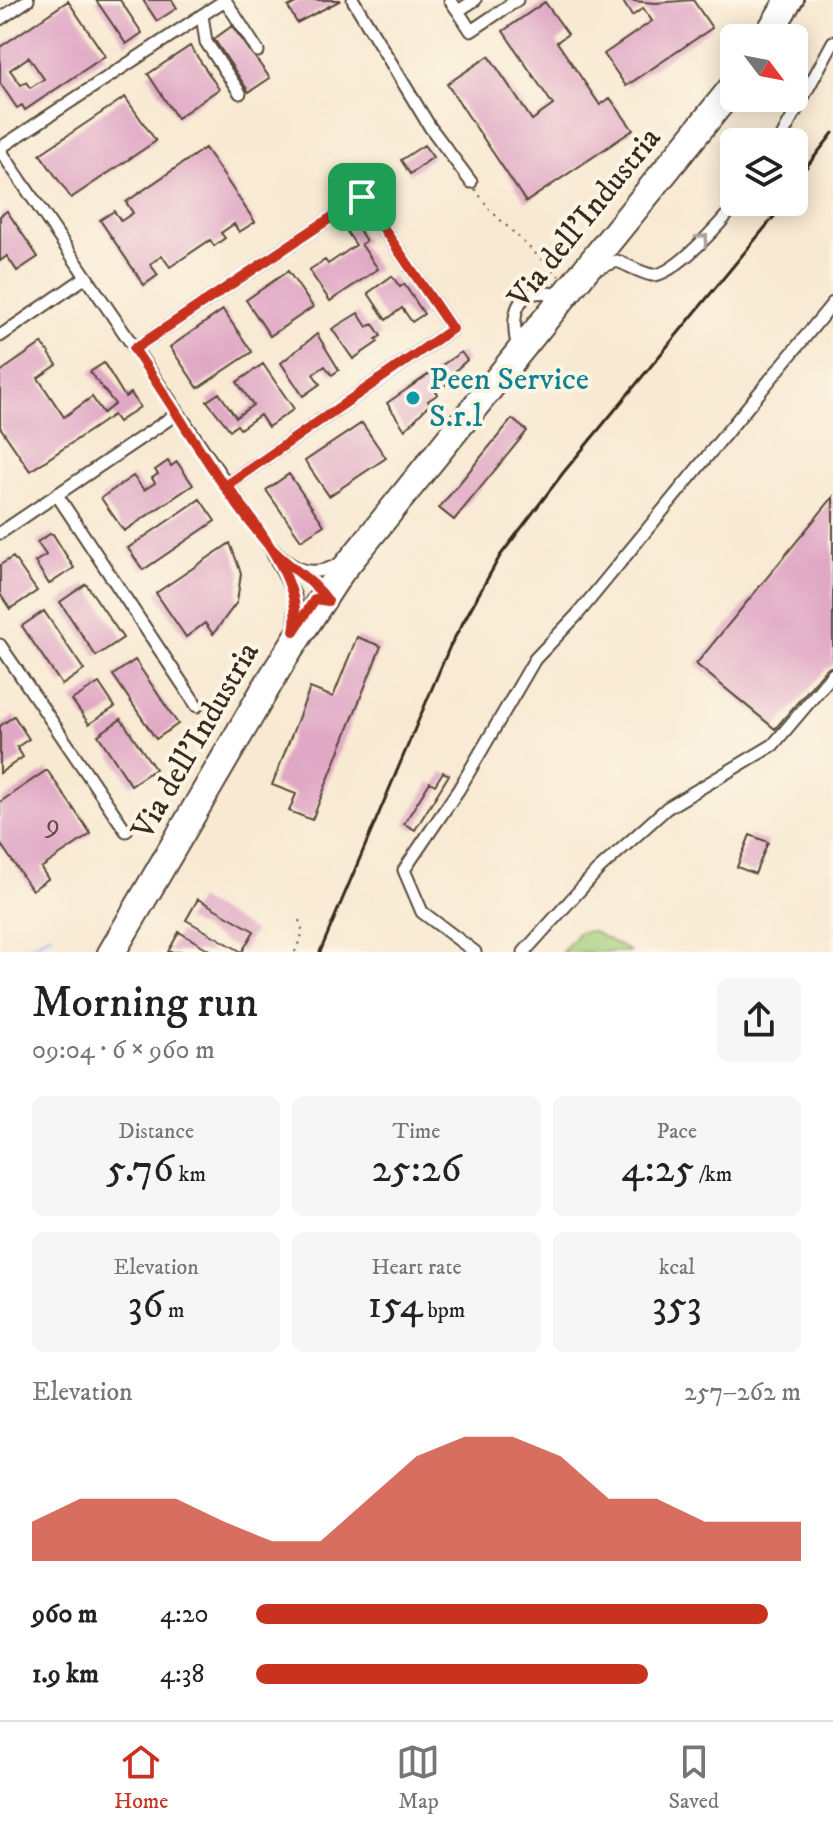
<!DOCTYPE html>
<meta charset="utf-8">
<style>
body{margin:0;font-family:"IM FELL DW Pica",serif;background:#f6f6f6;color:#222;height:100vh;display:flex;flex-direction:column;font-size:30px;white-space:nowrap}
*{box-sizing:border-box;margin:0}
p{font-size:26px;color:#767676}
.icon{flex:none;width:44px;height:44px;fill:none;stroke:currentColor;stroke-width:2;stroke-linecap:round;stroke-linejoin:round}
.map{position:relative;height:952px;overflow:hidden}
.panel{display:flex;flex-direction:column;background:#fff;flex:1}
.panel>*{flex:none}
.needle{width:52px;rotate:122deg}
.fabs{position:absolute;left:720px;top:24px;display:grid;gap:16px}
.fabs a{display:grid;place-items:center;width:88px;height:88px;border-radius:12px;background:#fff;box-shadow:0 4px 20px #0003;font-size:40px}
.pin{position:absolute;display:grid;place-items:center;width:68px;height:68px;color:#fff;margin:-34px;border-radius:16px;box-shadow:0 4px 12px #0006}
.round{display:grid;place-items:center;flex:none;width:84px;height:84px;border-radius:12px;background:#f6f6f6}
.overview{display:flex;align-items:center;justify-content:space-between;height:136px;padding:0 32px}
h1{font-size:44px;font-weight:600;line-height:60px}
.stats{display:grid;grid-template-columns:repeat(3,1fr);gap:12px;height:136px;padding:8px 32px}
.stats div{display:grid;align-content:center;border-radius:12px;background:#f6f6f6;text-align:center}
.stats b{font-size:40px;font-weight:600}
.stats small{font-size:22px;font-weight:400}
.stats p{font-size:22px}
.chart{height:224px;padding:16px 32px}
.chart p{display:flex;justify-content:space-between}
.chart svg{width:100%;height:144px;margin-top:8px;fill:#c8321e;opacity:.7}
ul{padding:0 32px;list-style:none;font-size:26px}
li{display:grid;grid-template-columns:128px 96px 1fr;align-items:center;height:60px}
li i{height:20px;border-radius:10px;background:#c8321e}
.menu{display:flex;justify-content:space-around;align-items:center;height:112px;border-top:2px solid #e0e0e0;background:#fff;font-size:22px;color:#767676}
.menu a{display:grid;justify-items:center;gap:4px}
.menu .active{color:#c8321e}
.map>svg:first-child{display:block}
.green{fill:#a4cd79;stroke:#707c4c;stroke-width:2}
.lines{fill:none;stroke-linecap:round;stroke-linejoin:round}
.stream{stroke:#85b5f0;stroke-width:3}
.building{fill:#e0a8c5;fill-rule:evenodd}
.minor-casing{stroke:#574739;stroke-width:15}
.major-casing{stroke:#574739;stroke-width:18}
.path{stroke:#574739;stroke-width:2;stroke-dasharray:2 6;stroke-linecap:butt}
.minor{stroke:#fff;stroke-width:11}
.major{stroke:#fff;stroke-width:14}
.rail{stroke:#3b2a1e;stroke-width:3}
.oneway{stroke:#a79f9a}
.route-casing{stroke:#fff;stroke-width:16}
.route{stroke:#c8321e;stroke-width:10}
.culture-dot{fill:#0f9aa8;stroke:#fcf5e5;stroke-width:3}
.labels{text-anchor:middle;dominant-baseline:central;stroke-width:8;stroke-linejoin:round;paint-order:stroke}
.number-label{font-size:28px;fill:#644a48}
.street-label{font-size:32px;fill:#3b2a1e;stroke:#fcf5e5}
.culture-label{font-size:32px;fill:#0d838f;stroke:#fcf5e5;text-anchor:start}
</style>
<div class="map">
<svg width="833" height="952" viewBox="0 0 833 952">
<rect width="100%" height="100%" fill="#fcf5e5"/>
<filter id="ink" filterUnits="userSpaceOnUse"><feTurbulence type="fractalNoise" baseFrequency=".0125" numOctaves="2"/><feDisplacementMap in="SourceGraphic" scale="16" xChannelSelector="R" yChannelSelector="G"/><feConvolveMatrix kernelMatrix="1 2 1 2 8 2 1 2 1" color-interpolation-filters="sRGB"/></filter>
<filter id="wash" filterUnits="userSpaceOnUse"><feTurbulence type="fractalNoise" baseFrequency=".006" numOctaves="4" result="noise"/><feDisplacementMap in="SourceGraphic" scale="32" xChannelSelector="R" yChannelSelector="G"/><feGaussianBlur stdDeviation="1.8" result="paint"/><feColorMatrix in="noise" values="0 0 0 0 0 0 0 0 0 0 0 0 0 0 0 0 0 1.4 0 .05"/><feComposite in="paint" operator="in"/></filter>
<g filter="url(#wash)">
<rect width="100%" height="100%" fill="#f8e9d2"/>
<path class="green" d="M592 931 631 952H562L579 932Z"/>
<g class="lines">
<path class="stream" d="M19 952 51 935"/>
</g>
<g id="blocks">
<path class="building" d="M96 0H120L142 33 126 44Z
M143 0H172L177 8 157 21Z
M301 0H341L297 23 288 7Z
M622 0 655 3 693 0 712 28 626 86 604 54 652 21 643 8 632 16Z
M68 1 105 56 25 110 22 105 17 108 0 83V47ZM29 57 44 79 30 88 26 82 21 85 10 70Z
M545 2 568 34 557 42 600 105 610 98 633 130 526 202 447 84 489 56 532 120 553 105 503 31Z
M232 26 270 78 249 92 214 39Z
M190 46 219 89 177 118 148 74Z
M125 97 156 141 71 198 40 154Z
M424 145 433 157 410 174 401 160Z
M205 148 255 222 239 232 234 224 221 233 225 238 214 246 210 240 170 267 162 256 150 264 158 275 144 285 100 220 114 211 121 221 133 213 126 202Z
M7 211 38 257 17 271 7 256 0 261V216Z
M356 225 366 241 361 244 378 269 330 301 309 270 325 260 328 264 356 245 347 232Z
M288 271 313 307 270 336 246 300Z
M392 276 400 287 404 284 424 314 412 322 402 308 386 320 368 293Z
M223 310 252 352 198 388 170 347Z
M358 313 367 327 373 324 381 336 376 339 378 342 353 359 332 329Z
M317 334 339 370 332 375 325 366 313 374 320 384 303 396 281 363Z
M42 343 57 365 38 378 64 417 92 397 103 413 115 404 90 372 104 363 125 397 131 393 140 407 118 422 113 415 30 471 0 427V372Z
M461 352 467 360 444 381 447 384 436 391 438 394 428 401 430 404 405 430 387 403Z
M263 364 294 409 268 427 260 415 240 429 237 425 230 430 207 401 219 393 236 417 253 405 237 382Z
M512 419 527 431 454 520 439 508Z
M362 423 386 458 329 496 305 461Z
M168 461 171 466 177 462 193 485 124 531 101 498 133 476 144 490 155 483 152 478 158 474 155 470Z
M289 474 324 525 301 540 266 490Z
M833 497V666L826 669 775 729 696 664Z
M200 499 215 521 143 570 128 548Z
M50 534H53L74 568 49 584 35 562 46 555 37 542Z
M230 543 241 573 237 602 213 634 205 623 186 637 156 593Z
M13 557 37 591 10 609 0 594V565Z
M86 584 123 638 96 656 60 602Z
M44 611 84 670 62 685 22 626Z
M357 637 381 646 312 820 289 811 296 794 272 785 310 688 333 697Z
M135 660 178 724 156 739 113 675Z
M99 683 115 707 89 724 72 700Z
M14 716 29 739 17 747 23 757 0 773V726Z
M121 719 155 769 131 785 98 735Z
M47 770 91 834 41 868 48 879 32 890 0 843V802Z
M443 772 449 775 415 830 404 824 430 782 435 785Z
M750 835 768 842 755 874 737 867Z
M198 899 254 931 242 952 186 920Z
M179 932 213 952H168Z"/>
</g>
</g>
<g filter="url(#ink)">
<use href="#blocks" fill-opacity="0" stroke="#574739" stroke-width="2"/>
<g class="lines">
<g class="minor-casing">
<path id="minor" d="M225 0 258 51
M353 0 430 127 471 182
M450 0 458 11
M475 0 458 11 471 31 517 0
M202 15 206 42 240 93
M0 19 28 0
M779 142 833 42
M0 148 225 0
M0 150 269 546C291 568 309 580 339 564
M596 269 617 261C628 265 641 273 652 275 674 277 724 219 738 202
M0 336 86 277
M517 345C510 311 518 284 558 295
M134 349 362 197 452 329 227 485
M57 495 197 706
M0 533 178 413
M273 554 295 596V626
M0 645 126 831
M475 952 422 912 404 870 459 789 535 659 577 615 833 303
M524 952 597 871 667 808 773 745 833 674"/>
</g>
<g class="major-casing">
<path id="major" d="M759 38 782 0
M773 38 796 0
M105 952 259 687 320 590 734 76
M119 952 288 663 346 575 734 96"/>
</g>
<path class="path" d="M475 189 490 210 559 276
M295 952 303 932 299 920"/>
<use href="#minor" class="minor"/>
<use href="#major" class="major"/>
<path class="rail" d="M794 183 833 133
M320 952 450 646 500 556 563 473 786 202"/>
</g>
<defs><path id="oneway-chevron" d="M-2-3.5L2.5 0L-2 3.5" fill="none" stroke-width="1.6" stroke-linecap="round" stroke-linejoin="round" transform="scale(2)"/></defs>
<use class="oneway" href="#oneway-chevron" transform="translate(703 239) rotate(-45)"/>
</g>
<g class="lines" filter="url(#ink)">
<g class="route-casing">
<path id="route" d="M362 197 452 329 227 485C254 524 305 582 294 631L315 599 328 601C313 579 288 567 270 547 222 490 177 411 134 349L362 197"/>
</g>
<use href="#route" class="route"/>
</g>
<circle class="culture-dot" cx="413" cy="398" r="8"/>
<g class="labels">
<g class="number-label">
<text x="53" y="824">9</text>
</g>
<g class="street-label">
<text transform="translate(585 218) rotate(-51)">Via dell'Industria</text>
<text transform="translate(196 741) rotate(-60)">Via dell'Industria</text>
</g>
<g class="culture-label">
<text x="429" y="380">Peen Service<tspan x="429" dy="37">S.r.l</tspan></text>
</g>
</g>
</svg>
<div class="fabs">
<a><svg class="needle" viewBox="-14 -14 28 28"><path d="M0-13l5 13h-10z" fill="#e53935"/><path d="M0 13l5-13h-10z" fill="#767676"/></svg></a>
<a><svg class="icon" aria-label="layers" viewBox="0 0 24 24"><path d="M12 4l9 5-9 5-9-5zM3 14l9 5 9-5"/></svg></a>
</div>
<div class="pin" style="left:362px;top:197px;background:#1e9e55"><svg class="icon" aria-label="arrive" viewBox="0 0 24 24"><path d="M6 21V4h12l-3 4 3 4H6"/></svg></div>
</div>
<section class="panel">
<div class="overview"><div><h1>Morning run</h1><p>09:04 · 6 × 960 m</p></div><a class="round"><svg class="icon" aria-label="share" viewBox="0 0 24 24"><path d="M12 15V3M7 8l5-5 5 5M5 13v7h14v-7"/></svg></a></div>
<div class="stats">
<div><p>Distance</p><b>5.76<small> km</small></b></div>
<div><p>Time</p><b>25:26</b></div>
<div><p>Pace</p><b>4:25<small> /km</small></b></div>
</div>
<div class="stats">
<div><p>Elevation</p><b>36<small> m</small></b></div>
<div><p>Heart rate</p><b>154<small> bpm</small></b></div>
<div><p>kcal</p><b>353</b></div>
</div>
<div class="chart"><p><span>Elevation</span>257–262 m</p>
<svg viewBox="0 0 160 44" preserveAspectRatio="none"><path d="M0 44V32L10 25L20 25L30 25L40 32L50 38L60 38L70 25L80 12L90 6L100 6L110 12L120 25L130 25L140 32L150 32L160 32V44z"/></svg>
</div>
<ul>
<li><b>960 m</b>4:20<i style="width:94%"></i></li>
<li><b>1.9 km</b>4:38<i style="width:72%"></i></li>
</ul>
</section>
<nav class="menu">
<a class="active"><svg class="icon" aria-label="home" viewBox="0 0 24 24"><path d="M3 11l9-7 9 7M6 9v11h12V9"/></svg>Home</a>
<a><svg class="icon" aria-label="map" viewBox="0 0 24 24"><path d="M3 6l6-2 6 2 6-2v14l-6 2-6-2-6 2zM9 4v14M15 6v14"/></svg>Map</a>
<a><svg class="icon" aria-label="saved" viewBox="0 0 24 24"><path d="M7 4h10v16l-5-4-5 4z"/></svg>Saved</a>
</nav>
